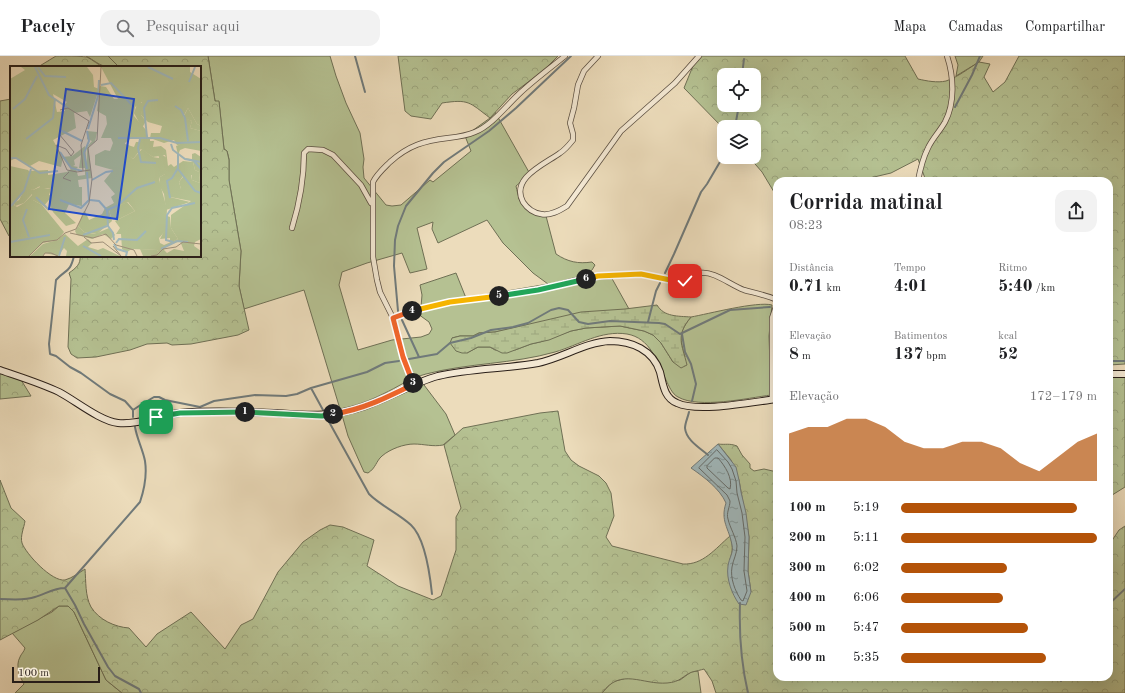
<!DOCTYPE html>
<html lang="pt">
<meta charset="utf-8">
<style>
body{margin:0;font-family:"Old Standard TT",serif;background:#f2f2f2;color:#202124;height:100vh;display:flex;flex-direction:column;font-size:15px;white-space:nowrap}
*{box-sizing:border-box;margin:0}
p{font-size:13px;color:#757577}
.icon{flex:none;width:22px;height:22px;fill:none;stroke:currentColor;stroke-width:2;stroke-linecap:round;stroke-linejoin:round}
.map{position:relative;flex:1;overflow:hidden}
.drawer{position:absolute;left:773px;top:121px;width:340px;height:504px;display:flex;flex-direction:column;background:#fff;border-radius:12px;box-shadow:0 4px 16px #0002}
.drawer>*{flex:none}
.fabs{position:absolute;left:717px;top:12px;display:grid;gap:8px}
.fabs a{display:grid;place-items:center;width:44px;height:44px;border-radius:8px;background:#fff;box-shadow:0 4px 16px #0002;font-size:20px}
.scale{position:absolute;left:12px;bottom:10px;width:88px;box-sizing:border-box;padding-left:4px;border:2px solid #291e18;border-top:0;font-size:11px;line-height:14px;white-space:nowrap;color:#291e18;-webkit-text-stroke:3px #f3e8d3;paint-order:stroke}
.pin{position:absolute;display:grid;place-items:center;width:34px;height:34px;color:#fff;margin:-17px;border-radius:8px;box-shadow:0 2px 6px #0006}
.km{position:absolute;width:20px;height:20px;margin:-10px;border-radius:50%;background:#222;color:#fff;font-size:11px;line-height:20px;text-align:center}
.round{display:grid;place-items:center;flex:none;width:42px;height:42px;border-radius:12px;background:#f2f2f2}
.overview{display:flex;align-items:center;justify-content:space-between;height:68px;padding:0 16px}
h1{font-size:22px;font-weight:800;line-height:30px}
.figures{display:grid;grid-template-columns:repeat(3,1fr);gap:6px;height:68px;padding:4px 16px}
.figures div{display:grid;align-content:center}
.figures b{font-size:17px;font-weight:800}
.figures small{font-size:11px;font-weight:400}
.figures p{font-size:11px}
.chart{height:112px;padding:8px 16px}
.chart p{display:flex;justify-content:space-between}
.chart svg{width:100%;height:72px;margin-top:4px;fill:#b45309;opacity:.7}
ul{padding:0 16px;list-style:none;font-size:13px}
li{display:grid;grid-template-columns:64px 48px 1fr;align-items:center;height:30px}
li i{height:10px;border-radius:5px;background:#b45309}
header{display:flex;align-items:center;gap:24px;box-sizing:border-box;height:56px;padding:0 20px;background:#fff;border-bottom:1px solid #e0e0e0}
header strong{font-size:19px}
nav{display:flex;gap:22px;margin-inline-start:auto;font-size:14px}
.search{width:280px;height:36px;background:#f2f2f2;display:flex;align-items:center;gap:10px;box-sizing:border-box;padding:0 14px;border-radius:12px;color:#757577;font-size:15px}
.map>svg:first-child{display:block}
.grass{fill:#b5c192;stroke:#6f7055;fill-rule:evenodd}
.forest{fill:url(#forest-crowns);stroke:#6f7055;fill-rule:evenodd}
.wetland{fill:url(#wetland-marsh);stroke:#6f7055}
.water{fill:url(#water-ripples);stroke:#707a7a}
.lines{fill:none;stroke-linecap:round;stroke-linejoin:round}
.shore{stroke:#646b6a;stroke-width:1}
.stream{stroke:#707a7a;stroke-width:2}
.street-casing{stroke:#5a4e41;stroke-width:6}
.secondary-casing{stroke:#291e18;stroke-width:8}
.street{stroke:#f3e8d3;stroke-width:4.5}
.secondary{stroke:#f3e8d3;stroke-width:6}
.split-1-casing{stroke:#fff;stroke-width:8}
.split-2-casing{stroke:#fff;stroke-width:8}
.split-3-casing{stroke:#fff;stroke-width:8}
.split-4-casing{stroke:#fff;stroke-width:8}
.split-5-casing{stroke:#fff;stroke-width:8}
.split-6-casing{stroke:#fff;stroke-width:8}
.split-7-casing{stroke:#fff;stroke-width:8}
.split-1{stroke:#22a559;stroke-width:5}
.split-2{stroke:#22a559;stroke-width:5}
.split-3{stroke:#f0652b;stroke-width:5}
.split-4{stroke:#f0652b;stroke-width:5}
.split-5{stroke:#f5b400;stroke-width:5}
.split-6{stroke:#22a559;stroke-width:5}
.split-7{stroke:#f5b400;stroke-width:5}
.inset-river{fill:none;stroke:#a0b8bc;stroke-width:2}
.inset-road{fill:none;stroke:#9e907a;stroke-width:1}
.view{fill:#1d4ed8;fill-opacity:0.15;stroke:#1d4ed8;stroke-width:2}
.inset-edge{fill:none;stroke:#291e18;stroke-width:2}
</style>
<header>
<strong>Pacely</strong>
<div class="search"><svg class="icon" aria-label="search" viewBox="0 0 24 24"><circle cx="10" cy="10" r="6"/><path d="M15 15l6 6"/></svg>Pesquisar aqui</div>
<nav><a>Mapa</a><a>Camadas</a><a>Compartilhar</a></nav>
</header>
<div class="map">
<svg width="1125" height="637" viewBox="0 0 1125 637">
<defs>
<pattern id="forest-crowns" width="20" height="18" patternUnits="userSpaceOnUse"><rect width="20" height="18" fill="#b5c192"/><path d="M2 6a3 3 0 1 1 6 0M12 15a3 3 0 1 1 6 0" fill="none" stroke="#9ca57d"/></pattern>
<pattern id="wetland-marsh" width="20" height="14" patternUnits="userSpaceOnUse"><rect width="20" height="14" fill="#b5c192"/><path d="M1 5h8M5 5V1M11 12h8M15 12V8" fill="none" stroke="#9ca57d"/></pattern>
<pattern id="water-ripples" width="26" height="14" patternUnits="userSpaceOnUse"><rect width="26" height="14" fill="#a0b8bc"/><path d="M2 4q2-2 4 0t4 0M15 11q2-2 4 0t4 0" fill="none" stroke="#829598"/></pattern>
</defs>
<rect width="100%" height="100%" fill="#ecdcbb"/>
<filter id="stains"><feTurbulence type="fractalNoise" baseFrequency=".005" numOctaves="4"/><feColorMatrix values="0 0 0 0 .2 0 0 0 0 .09 0 0 0 0 .02 0 0 0 .5 -.17"/></filter>
<radialGradient id="worn" r=".72"><stop offset=".6" stop-color="#630" stop-opacity="0"/><stop offset="1" stop-color="#630" stop-opacity=".3"/></radialGradient>
<path class="grass" d="M86 0H108L119 11C99 11 102 9 86 0Z
M208 0H330L336 20 346 47 360 77 364 103 363 111 364 122 386 149 392 150 401 149 430 124 433 126 471 95 465 80 490 62 495 56 530 118 516 130C520 150 525 157 546 160L556 198C568 206 578 208 592 206L595 209 592 214 586 219H610L629 253 523 270 495 276 479 277 473 280H460L452 282 467 297 478 291H490L495 294H515L531 288 540 286 571 275 586 272 620 270 644 275 653 279 661 287 673 306 685 301C680 283 678 277 691 261 708 258 757 245 772 249L769 280 771 339C748 342 699 353 678 341 672 338 669 330 666 324 657 305 650 282 627 278 601 274 579 289 555 296 513 308 468 307 426 318 410 322 398 331 383 338 369 345 355 350 340 353L304 234 244 253 239 230 241 195 229 124V103L227 95 224 93 219 46 215 45ZM487 164 503 187 533 217 548 228 466 242 456 217 420 229 422 239 421 251 417 254 418 258 429 266 432 273 429 278 421 281 392 284 358 294 339 229 342 216 367 207 402 197 410 217 427 213 417 172 433 166 432 173 438 187Z
M955 0H983L979 6 956 20 958 9Z
M421 325 446 358 455 379 443 389C433 391 424 388 414 388 404 388 390 393 382 400 376 405 376 412 368 417L364 416 348 380 342 359Z
M59 550H68L74 556 106 624 122 637H15L24 628C20 621 15 610 20 601 21 598 24 596 25 592L12 577 52 556Z
M698 615 701 637H602L612 626 627 622 640 623 654 626 680 624 691 616Z"/>
<path class="forest" d="M56 0C65 0 79 0 87 1 93 4 98 9 104 11H38Z
M108 0H208L215 45H219L224 93 227 95 229 104V124L241 195 239 230 249 274 238 279 191 288 172 289 167 287 147 288 130 294 96 301 77 302 71 298 68 291 71 223 69 217C76 212 81 208 80 200H200V11H119Z
M398 0H558L543 15 512 38 490 62C469 46 469 43 442 47L431 63 411 60 405 55Z
M697 0H905L918 23C927 25 937 27 946 25 958 21 969 12 979 6L990 8 984 21 993 36 1005 26 1019 0H1125V308L1109 309V125H926L918 103 891 117 857 125H777V141L762 116 749 101H754V71H724V73L684 32ZM724 19H754V49H724Z
M11 43V179L9 180 0 163V45Z
M0 314 18 319 31 340 0 343Z
M1125 318V431L1109 441V319Z
M558 355 565 395 571 404 579 410 599 420 606 427 611 437 614 460 606 481 612 490 683 508C703 509 715 493 730 480 733 489 733 495 730 503L751 536 748 515 749 481 739 424 731 404 718 388C726 389 729 387 737 390L742 399 750 408V412L754 415 764 413 777 416V621H1109V489L1119 474 1125 470V637H716L712 625 704 613C701 614 696 615 692 616 682 620 681 626 667 627 642 629 621 611 602 637H122L106 624 74 556 68 550H59L38 564 0 584V424L11 452 25 465C24 472 20 480 22 487 26 498 52 526 65 524 72 522 79 517 85 513 86 525 85 540 91 551 99 564 115 571 129 572L146 591 157 578 191 556 225 593 241 569 253 563 278 516 303 486 320 474 330 469 343 471 374 484 367 510 398 530 433 544 441 540 456 494V461L461 452 444 389 463 372 540 357Z"/>
<path class="wetland" d="M657 249C664 261 678 260 691 261 675 280 682 288 687 309L681 312 673 306 661 287 653 279 644 275 620 270 586 272 571 275 549 284 531 288 507 297H502L490 291H478L467 297H462L456 295 450 287 452 282 460 280H473L479 277 495 276 581 256 625 253Z"/>
<path class="water" d="M718 388 736 411 739 424 741 436 746 457 749 481 748 515 751 536 746 549 739 548C732 538 726 523 728 510 729 502 734 496 732 489 729 472 720 465 726 447 720 433 704 421 691 412Z"/>
<g class="lines">
<path class="shore" d="M717 394 728 406 732 413 736 425 737 437 742 457 745 481 744 515 747 535 743 545 741 544C735 535 730 522 732 511 733 504 737 498 737 490 736 481 730 472 728 463 726 457 730 451 730 445L727 439 699 412Z
M715 402H718C725 410 733 422 730 433L728 432 707 412V410Z"/>
<path class="stream" d="M355 0 365 36
M742 19 744 3
M955 51 972 19 980 0
M735 71 739 49
M74 200C70 217 66 213 56 224L49 288 50 298 56 300 70 311 81 317 110 338 125 345 133 354
M665 217 674 198 701 136 707 128 724 99
M398 255 394 210 395 184 398 170 406 150 433 117 444 106 489 75 516 52 571 0
M402 264 419 301
M648 266 656 235 660 227
M682 278 685 296 691 308 696 328 692 345
M409 303 437 298 450 287 471 282 491 274 513 271 528 267 551 254 559 252 568 254 579 266 588 268 610 265 659 267 665 268 680 278 730 254 770 251
M1109 305H1125
M311 332 323 354
M689 356C688 361 685 367 685 372 686 384 700 392 708 399
M133 361V354L139 350 154 341H159L165 344 200 351 214 345 255 339 286 340 297 338 311 332 367 316 385 307 399 305
M328 364 369 438C381 450 398 457 411 469 425 482 430 519 432 538
M65 532 75 549 84 568 108 611 115 620 139 633 141 637
M0 543C11 543 24 545 35 541 45 538 54 532 65 532L140 446C144 434 147 418 145 405 143 394 137 383 135 371
M740 547C739 577 741 607 748 637
M1109 548 1125 533
M1061 625 1064 621"/>
<g class="street-casing">
<path id="street" d="M598 0 584 15 578 29 574 52 570 67 573 78V84C569 89 565 94 560 97 545 108 510 122 523 146 527 152 534 157 541 158 550 160 559 155 567 150L621 75 675 27 699 0
M918 125C920 114 923 102 928 92 932 83 940 75 945 66 955 47 954 21 947 0
M292 172C300 146 304 124 304 97L308 93 323 94 333 99 361 129 371 147
M393 262 414 255 450 246 538 234 576 224 598 221 641 218 680 226C687 225 692 218 700 217 715 215 730 229 744 234 755 237 766 239 777 244
M414 328 403 301 393 262 380 236 377 224 373 201V126C377 118 384 112 390 106 409 89 424 85 448 82 457 81 466 80 475 76 492 69 506 50 520 37 534 24 550 12 565 0
M772 344V262L777 248"/>
</g>
<g class="secondary-casing">
<path id="secondary" d="M0 314C20 321 40 327 59 336 76 345 100 365 118 367 139 369 160 359 180 357 212 354 245 356 277 357 305 359 329 361 356 353 385 345 409 328 438 320 471 312 505 313 538 307 562 302 586 286 610 285 632 285 653 294 660 316 663 328 664 342 677 347 698 357 752 346 777 343
M1109 318H1125"/>
</g>
<use href="#street" class="street"/>
<use href="#secondary" class="secondary"/>
</g>
<g class="lines">
<g class="split-1-casing">
<path id="split-1" d="M156 361 180 357 245 356"/>
</g>
<g class="split-2-casing">
<path id="split-2" d="M245 356 322 360 333 358"/>
</g>
<g class="split-3-casing">
<path id="split-3" d="M333 358C362 354 388 341 414 328L413 327"/>
</g>
<g class="split-4-casing">
<path id="split-4" d="M412 255 393 262 403 301 413 327"/>
</g>
<g class="split-5-casing">
<path id="split-5" d="M412 255 450 246 499 240"/>
</g>
<g class="split-6-casing">
<path id="split-6" d="M499 240 538 234 586 223"/>
</g>
<g class="split-7-casing">
<path id="split-7" d="M586 223 598 220 641 218 680 226 685 225"/>
</g>
<use href="#split-1" class="split-1"/>
<use href="#split-2" class="split-2"/>
<use href="#split-3" class="split-3"/>
<use href="#split-4" class="split-4"/>
<use href="#split-5" class="split-5"/>
<use href="#split-6" class="split-6"/>
<use href="#split-7" class="split-7"/>
</g>
<g transform="translate(10 10)">
<rect width="191" height="191" fill="#ecdcbb"/>
<path d="M134 36 131 49 136 55 132 62 124 47 127 38ZM178 42 187 58 191 60V65L180 62 182 55 173 52ZM77 65 87 66 85 76 78 81 82 112 68 114 69 121 34 122 41 123 39 129 42 130 34 140 23 134 22 128 14 137 5 140 4 137 9 134 16 121 23 124 30 121 19 108 20 105 38 104V109L57 106 61 103 52 91 62 90 75 80 77 99V81L82 75 77 73ZM71 89 69 102H75V109L68 110 66 103 68 101 63 100 65 99 64 94ZM130 72H140V75H144L143 81 151 80 156 84 158 100 161 98 164 101 173 95 183 96 185 104 189 106 190 117 182 114V109L173 110 169 116 171 123H163L160 131 180 136 156 144 154 128 149 119 150 111 155 108 157 96 155 89 143 91 131 83 123 93 115 87V78L124 81 126 76H130ZM174 77 191 78V85L175 82 170 84 168 89 166 80ZM117 136 125 145 109 153 101 151 99 144ZM157 150 160 151 161 162 168 173 160 177V172L150 173 156 161ZM68 160 74 166 85 168 99 162 105 169 101 173 93 168 82 173 67 169 65 165ZM130 183 147 184 149 187 146 190H133Z" fill="#b5c192" fill-rule="evenodd"/>
<path d="M11 1H83H77L83 9 84 21 89 23 80 51 77 45 64 47 66 62 43 74 53 92 51 101 29 95 20 100 6 92 0 95V13L15 4ZM43 28 57 36 54 39 55 45 47 46ZM91 1H180V6L191 13V60L187 58 178 42 173 51 182 55 180 62 191 65V78L167 79 164 74 154 77 140 72 141 67H150L152 60 138 56 131 49 132 36 125 41 124 50 136 64 138 72 120 73 115 77V86L123 93 132 83 143 91 149 92 148 86 157 92V107L150 111 149 114 157 143 156 164 149 172 150 177 154 179 168 173 161 162V149L181 135 160 131 158 128 162 123H171L169 116 176 107H181L182 114 190 117 189 106 185 104 183 96 174 92 182 93V88L185 87 191 91V173L185 176 184 180 191 185V190H144L149 187 147 184 122 183 117 186 112 183 111 168H106L110 162 105 155 125 145 118 136 99 144 102 155 87 168 74 166 68 160 73 146 75 145 79 154 92 148 95 142 104 137 101 131 105 128 94 115 103 104 85 99V89L95 84 100 85 103 77 101 72H109H91L97 58 96 50 87 45 90 20 96 21 104 33H108ZM170 175 174 185 164 183 157 187 154 184 155 181ZM0 100 18 104 30 120 23 124 16 122 4 139 7 141 14 137 23 128V134L32 139 54 166 48 174 33 177 19 190H0ZM72 121V140L59 138 55 147 66 157 56 160 43 146 39 136 41 123 34 121ZM55 168 68 180 78 173 82 177 78 181 88 184 93 182 110 190H56L57 185 54 182 48 190 35 187 33 190H20L33 178 47 174Z" fill="#b5c192" fill-rule="evenodd"/>
<path class="inset-river" d="M25 1 39 29 58 42M28 1 35 10 56 11M138 1 163 13M179 16 185 1M91 19 101 17 122 39M165 40 171 44 175 52 178 75M3 43 15 33 27 10M78 63 88 30 89 14M50 64 72 75M77 65 79 75 74 87 77 103M137 71 134 42 138 35 148 34M108 72H150L167 77 191 76M16 73 43 52 45 33M130 73 128 82 131 96 146 97M161 78 163 84 175 93 191 96M50 86 61 102 72 105M0 92H6L30 107 48 105M183 94 191 103M168 103 185 125 191 127M82 114 96 106 103 105M26 131 39 144M160 132 157 115 162 112 168 102V87M50 134 71 142 79 134 77 106M80 134 89 135 97 144 98 160 103 167 104 174M1 140 14 125 21 103M17 143 13 154 19 171M97 144 107 140 127 122 145 116M73 169 97 160M0 176 40 169M163 176 156 174 157 149 162 142 185 137M106 177 109 173 127 174 136 165M104 178 107 183 117 186 116 190M73 180 91 190M151 183 167 175 178 176M49 190 55 171"/>
<path class="inset-road" d="M50 44 58 42 79 55 71 79 73 105M49 68 64 86 61 90 56 83 46 79 57 104 67 106 80 104M59 106 53 112 61 115M60 167 83 172 96 168 106 179 124 184 127 190M74 171 81 177 93 176 111 190 103 180M19 190 33 176 47 174 55 167 66 163 79 137 82 113 78 82 87 74 91 1M33 190 35 187H41L48 190M141 190 147 189 153 183 166 181 173 176 191 178"/>
<path class="view" d="M56 23 124 33 107 153 39 143Z"/>
<rect width="191" height="191" class="inset-edge"/>
</g>
<rect width="100%" height="100%" filter="url(#stains)"/>
<rect width="100%" height="100%" fill="url(#worn)"/>
</svg>
<div class="fabs">
<a><svg class="icon" aria-label="locate" viewBox="0 0 24 24"><circle cx="12" cy="12" r="6"/><path d="M12 2v4M12 18v4M2 12h4M18 12h4"/></svg></a>
<a><svg class="icon" aria-label="layers" viewBox="0 0 24 24"><path d="M12 4l9 5-9 5-9-5zM3 14l9 5 9-5"/></svg></a>
</div>
<div class="scale">100 m</div>
<div class="pin" style="left:156px;top:361px;background:#1e9e55"><svg class="icon" aria-label="arrive" viewBox="0 0 24 24"><path d="M6 21V4h12l-3 4 3 4H6"/></svg></div>
<div class="pin" style="left:685px;top:225px;background:#d93025"><svg class="icon" aria-label="check" viewBox="0 0 24 24"><path d="M5 12l5 5 9-10"/></svg></div>
<b class="km" style="left:245px;top:356px">1</b>
<b class="km" style="left:333px;top:358px">2</b>
<b class="km" style="left:413px;top:327px">3</b>
<b class="km" style="left:412px;top:255px">4</b>
<b class="km" style="left:499px;top:240px">5</b>
<b class="km" style="left:586px;top:223px">6</b>
<section class="drawer">
<div class="overview"><div><h1>Corrida matinal</h1><p>08:23</p></div><a class="round"><svg class="icon" aria-label="share" viewBox="0 0 24 24"><path d="M12 15V3M7 8l5-5 5 5M5 13v7h14v-7"/></svg></a></div>
<div class="figures">
<div><p>Distância</p><b>0.71<small> km</small></b></div>
<div><p>Tempo</p><b>4:01</b></div>
<div><p>Ritmo</p><b>5:40<small> /km</small></b></div>
</div>
<div class="figures">
<div><p>Elevação</p><b>8<small> m</small></b></div>
<div><p>Batimentos</p><b>137<small> bpm</small></b></div>
<div><p>kcal</p><b>52</b></div>
</div>
<div class="chart"><p><span>Elevação</span>172–179 m</p>
<svg viewBox="0 0 160 44" preserveAspectRatio="none"><path d="M0 44V15L10 11L20 11L30 6L40 6L50 11L60 20L70 24L80 24L90 20L100 20L110 24L120 33L130 38L140 29L150 20L160 15V44z"/></svg>
</div>
<ul>
<li><b>100 m</b>5:19<i style="width:90%"></i></li>
<li><b>200 m</b>5:11<i style="width:100%"></i></li>
<li><b>300 m</b>6:02<i style="width:54%"></i></li>
<li><b>400 m</b>6:06<i style="width:52%"></i></li>
<li><b>500 m</b>5:47<i style="width:65%"></i></li>
<li><b>600 m</b>5:35<i style="width:74%"></i></li>
</ul>
</section>
</div>
